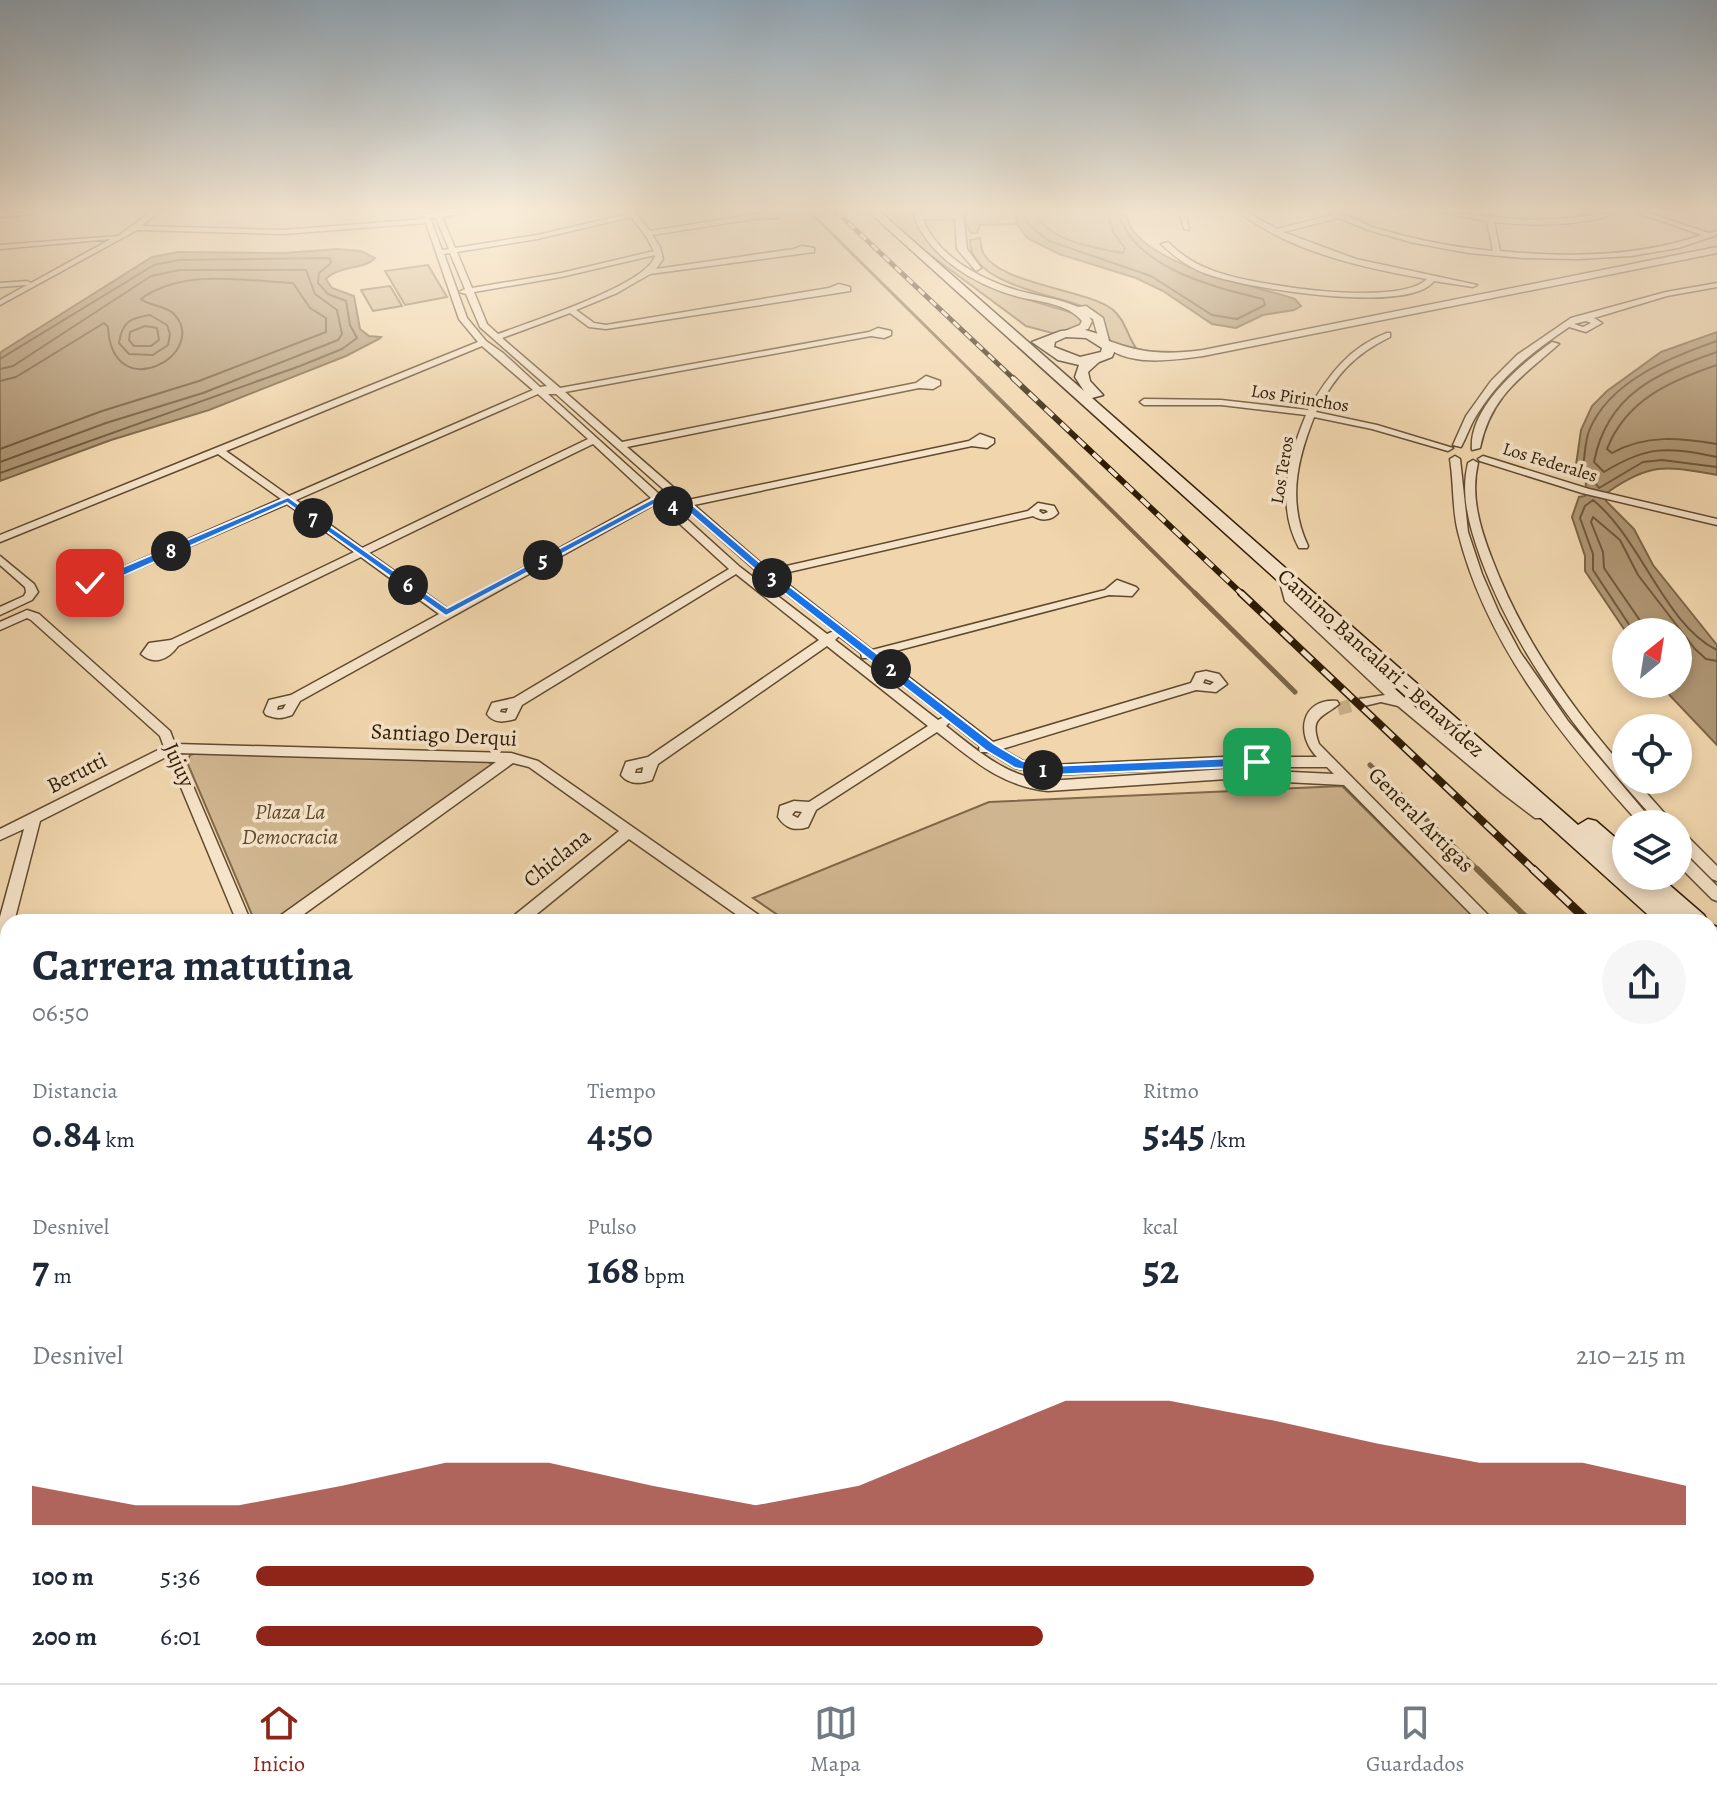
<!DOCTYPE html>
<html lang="es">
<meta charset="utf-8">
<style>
body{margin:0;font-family:Alegreya,serif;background:#f6f6f7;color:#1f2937;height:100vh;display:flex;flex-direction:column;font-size:30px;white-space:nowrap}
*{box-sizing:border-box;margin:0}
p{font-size:26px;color:#747a83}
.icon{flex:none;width:44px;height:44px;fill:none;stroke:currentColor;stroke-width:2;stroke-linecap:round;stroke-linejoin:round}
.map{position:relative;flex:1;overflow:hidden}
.panel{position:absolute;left:0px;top:914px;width:1718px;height:770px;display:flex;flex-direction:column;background:#fff;border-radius:24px 24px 0 0;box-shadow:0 4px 12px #0003}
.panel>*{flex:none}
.needle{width:52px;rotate:30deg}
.buttons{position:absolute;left:1612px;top:618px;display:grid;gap:16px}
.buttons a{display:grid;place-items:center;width:80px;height:80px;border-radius:50%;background:#fff;box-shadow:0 4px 12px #0003;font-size:40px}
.pin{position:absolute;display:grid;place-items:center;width:68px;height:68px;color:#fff;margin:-34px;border-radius:16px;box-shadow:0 4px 12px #0006}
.km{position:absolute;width:40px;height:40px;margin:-20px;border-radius:50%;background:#222;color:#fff;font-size:22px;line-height:40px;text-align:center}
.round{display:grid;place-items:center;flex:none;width:84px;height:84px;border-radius:42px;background:#f6f6f7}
.summary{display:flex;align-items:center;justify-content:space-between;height:136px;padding:0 32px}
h1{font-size:44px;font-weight:700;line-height:60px}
.figures{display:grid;grid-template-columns:repeat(3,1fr);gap:12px;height:136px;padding:8px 32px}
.figures div{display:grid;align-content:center}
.figures b{font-size:40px;font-weight:700}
.figures small{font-size:22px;font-weight:400}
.figures p{font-size:22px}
.chart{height:224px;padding:16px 32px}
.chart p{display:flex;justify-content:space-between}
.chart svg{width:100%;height:144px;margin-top:8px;fill:#8f2418;opacity:.7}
ul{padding:0 32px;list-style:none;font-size:26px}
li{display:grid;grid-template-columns:128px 96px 1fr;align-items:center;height:60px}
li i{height:20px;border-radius:10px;background:#8f2418}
.dock{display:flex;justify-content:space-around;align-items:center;height:112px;border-top:2px solid #e0e1e3;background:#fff;font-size:22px;color:#747a83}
.dock a{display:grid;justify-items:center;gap:4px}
.dock .on{color:#8f2418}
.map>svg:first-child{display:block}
.green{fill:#d0b690;stroke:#80684a;stroke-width:2}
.water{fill:#af9673;stroke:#7c6546;stroke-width:2}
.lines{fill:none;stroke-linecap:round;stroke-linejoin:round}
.shore{stroke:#6f583b;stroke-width:2}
.stream-far3{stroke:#7c6546;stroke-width:3}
.stream-far2{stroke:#7c6546;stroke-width:4}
.stream-far1{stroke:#7c6546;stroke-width:5}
.stream{stroke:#7c6546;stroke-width:6}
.minor-tunnel{stroke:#cab18b;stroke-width:13;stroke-dasharray:13 6;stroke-linecap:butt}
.minor-casing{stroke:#604a2e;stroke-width:3}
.tertiary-casing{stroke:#604a2e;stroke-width:3}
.secondary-casing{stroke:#2f1b03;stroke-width:3}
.minor{fill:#f6e4ca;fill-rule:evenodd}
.tertiary{fill:#f6e4ca;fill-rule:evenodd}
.secondary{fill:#f6e4ca;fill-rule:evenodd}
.rail-far3-casing{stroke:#2f1b03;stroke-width:5}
.rail-far2-casing{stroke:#2f1b03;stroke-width:6}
.rail-far1-casing{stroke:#2f1b03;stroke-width:8}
.rail-casing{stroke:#2f1b03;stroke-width:9}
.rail-far3{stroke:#f6e4ca;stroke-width:3;stroke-dasharray:8;stroke-linecap:butt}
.rail-far2{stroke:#f6e4ca;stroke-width:4;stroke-dasharray:11;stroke-linecap:butt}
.rail-far1{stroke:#f6e4ca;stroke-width:5;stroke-dasharray:14;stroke-linecap:butt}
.rail{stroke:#f6e4ca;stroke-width:6;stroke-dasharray:17;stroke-linecap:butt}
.route{fill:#1a73e8;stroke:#fff;stroke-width:2}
.labels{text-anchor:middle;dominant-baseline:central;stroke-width:7;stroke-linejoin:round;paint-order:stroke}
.far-street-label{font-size:18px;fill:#2f1b03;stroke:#f6e4ca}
.street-label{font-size:22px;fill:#2f1b03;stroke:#f6e4ca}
.park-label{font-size:22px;font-style:italic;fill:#5f4a2d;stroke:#f6e4ca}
</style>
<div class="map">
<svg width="1717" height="1683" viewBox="0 0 1717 1683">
<rect width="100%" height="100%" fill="#f1d6ad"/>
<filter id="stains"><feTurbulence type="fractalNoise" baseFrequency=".0025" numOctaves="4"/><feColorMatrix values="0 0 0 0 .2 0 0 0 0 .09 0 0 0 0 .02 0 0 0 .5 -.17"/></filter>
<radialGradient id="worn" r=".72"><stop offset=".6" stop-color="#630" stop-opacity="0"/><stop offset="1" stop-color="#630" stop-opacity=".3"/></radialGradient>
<path class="green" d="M881 212H912C934 279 1014 295 1073 313L1081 318 1082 325 1074 330 1052 333 1026 326 906 237Z
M966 212H1016L1017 224 980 225 977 233H971L965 223Z
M980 238C981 242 981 246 982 250 994 284 1083 288 1112 309 1126 320 1127 337 1138 351L1175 352C1156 358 1124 359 1110 340 1104 330 1106 321 1096 312 1062 294 970 288 970 240Z
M428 265 447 297 405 305 385 271Z
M390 286 402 306 373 311 361 290Z
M197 753 483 760 493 764 278 919 255 922 187 762 190 755Z
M1342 786 1479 922H788L753 898 989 802Z
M1710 1151 1717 1158V1683H879L876 1676H1710Z"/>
<path class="water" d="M1016 212H1126C1130 264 1256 285 1295 299L1301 306 1294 310 1263 315 1236 328 1212 324 1163 291 1136 278 1059 254 1027 238 1017 224Z
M338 249 361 251 375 258C364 270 339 265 326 279L332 288 354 296 360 329 369 336 381 337 379 339 346 356 209 410 111 440 0 481V353L4 350 152 257 178 252 284 253Z
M1717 332V475C1666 466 1651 462 1608 492L1606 501 1634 529 1653 565 1717 645V745L1659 684H1678V632H1626L1585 571V556L1572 517 1579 497 1585 496 1586 482 1575 472 1581 430 1592 406 1607 391 1661 352Z"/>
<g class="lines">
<path class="shore" d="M1024 212 1028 224 1049 241 1151 276 1212 315 1237 319 1265 305 1263 299C1213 287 1134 268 1118 212
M1034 212C1048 241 1094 248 1123 253L1125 248 1113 232 1108 212
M150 315 167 325 170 334 168 345 153 355 129 354 119 343C122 322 130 318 150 315Z
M145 326 157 328 159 340 151 346H134L129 340 130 332Z
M1717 341C1671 357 1609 381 1589 431 1585 441 1585 455 1583 467L1599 488 1643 462 1662 460 1717 467
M1717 352C1657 373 1607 394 1594 462L1604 472C1648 445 1667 447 1717 457
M0 359 154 265 179 260 330 258 331 263 319 273 318 283 328 294 346 301 350 325 357 338 342 349 300 366 0 473
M1717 365C1670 381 1626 400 1607 449L1612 453C1646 434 1680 438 1717 444
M0 369 13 366 151 276 180 270H306L315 294 337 310 342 334 338 340 203 393 106 423 0 462
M0 381 16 377 104 323 108 327C112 408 211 354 174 314 164 304 150 307 141 299 184 268 244 281 293 283L310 308 326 318V332L199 381 102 411 0 449
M1634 632 1593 570V554L1580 518 1585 506 1593 500C1641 539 1665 625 1717 650
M1644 632 1641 622 1604 568 1603 552 1591 522 1593 517 1620 540 1638 575 1695 649 1706 659 1717 661"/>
<path class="stream-far3" d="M810 212 980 380"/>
<path class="stream-far2" d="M978 378 1197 595"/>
<path class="stream-far1" d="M1195 593 1295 692
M1370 765 1479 871"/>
<path class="stream" d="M1477 869 1531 922
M1710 1098 1717 1105"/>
<path class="minor-tunnel" d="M1338 709 1364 702"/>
<g class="minor-casing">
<path id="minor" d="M37 212 34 214 0 217V213Z
M151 212H158L142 226 284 230 424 219 422 212H428L429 215 434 212H466L442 217 455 248 537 235 628 214 627 212H634L650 231 769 212 780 215 778 218H760L652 235 660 247 663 259 656 269 794 249 802 246 814 248V252L650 274 617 293 576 310 594 323 606 325 829 288 839 284 850 287V291L606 329 589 327 570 313 502 338 560 388 869 332 878 328 891 331V335L884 338 871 336 565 392 622 442 916 383 926 376 940 381V385L933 389 919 388 627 447 688 500 969 441 980 434 994 439V443L987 448 972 446 694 505 769 570 1028 511 1038 503 1054 506 1058 513C1051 521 1041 521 1033 516L776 575 872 650 1105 590 1117 580 1136 587 1138 589 1132 596 1109 595 880 655 993 742 1191 683 1196 673 1206 671 1219 674 1227 684 1216 692 1196 690 1002 749 1023 761 1050 765 1223 757H1317C1295 735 1301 698 1337 701L1339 704C1322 718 1309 717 1319 744L1495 922H1479L1344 785 1227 779 1048 791C1001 786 973 760 937 732L816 810 808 827C795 831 786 829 778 817L780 806 794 801 809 802 928 726 827 646 658 764 652 780C641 784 629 785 621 775L626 762 648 757 819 640 736 574 522 705 515 719C505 722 494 724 487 714L492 703 514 698 729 569 657 503 300 701 292 715C281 719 277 719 266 715L264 712 269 700 291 695 439 614 361 557 178 646C169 659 154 666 141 654L149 643 171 640 354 552 287 504 103 584C94 597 80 603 67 592L75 583 96 579 281 499 218 454 0 542V535L478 342 459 319 426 223 284 234 137 230 0 305V300L27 285 0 287V283L27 281 31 283 111 239 0 249V245L118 236ZM631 217 646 236 654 251 561 273 472 288 457 252 537 239ZM430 218H436L449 249 442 250ZM450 253 465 289 459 292 466 294 480 327 547 386 540 387 503 353 486 341 467 318 444 254ZM655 255C651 284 527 323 498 334L487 324 474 292 561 277ZM482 346 533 390 289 496 226 451ZM538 394 588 439 362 548 296 500ZM548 394H556L679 503 676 505 677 507H684L754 569 834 631 827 634 740 567ZM593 444 651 498 448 609 369 553ZM1040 509 1046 510 1048 512 1043 514 1039 511ZM839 636 861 653 862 658H868L944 717 938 720 835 640ZM1205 679 1214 682 1210 685 1203 683ZM286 704 283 709 277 710 278 706ZM508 708 506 713 500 712 501 709ZM950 722 980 746 979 749 980 752H989L1015 768 1050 775 1223 767H1327L1334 774 1227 769 1048 781C1007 777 978 751 946 726ZM643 767 642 773H635L636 769ZM795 811 802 812 798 818 792 815Z
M1179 212H1185L1189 230 1184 229Z
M1239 212H1247L1277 229 1333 215 1329 212C1346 212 1360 223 1376 228 1414 240 1453 247 1493 251L1487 221 1439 212 1528 220 1572 218 1618 212C1584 227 1531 226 1494 222L1500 251C1568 258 1638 257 1702 235L1635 212H1645L1709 233 1717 231V235L1678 248 1631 256 1578 259 1523 258 1469 253 1414 243 1368 230 1339 218 1283 232 1356 259 1477 285 1473 287 1434 281C1408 315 1245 288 1207 274 1189 268 1175 257 1161 244L1168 242C1180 254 1193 263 1209 269 1245 285 1399 308 1427 279 1363 268 1291 252 1239 212Z
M1717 283V287L1667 296 1594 318 1602 323 1586 332 1569 327C1531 353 1503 374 1478 413 1471 423 1467 436 1461 447L1453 445 1466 416 1491 381 1517 355 1571 318 1666 292ZM1586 321 1591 323 1583 327 1574 324Z
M1387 333H1390V337C1353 355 1335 376 1316 412L1377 425 1453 448 1448 451 1372 429 1314 417C1297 460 1287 502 1308 546L1307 548H1299C1276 505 1288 458 1306 415L1221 405H1144L1140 402 1144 399 1221 400 1308 410C1328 376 1349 347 1387 333Z
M1552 342 1559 344C1522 377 1491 395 1480 448L1472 450C1468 408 1521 364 1552 342Z
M1455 456 1460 459 1468 532 1482 574 1499 613 1520 652 1568 721 1655 824H1640C1563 739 1486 645 1458 532 1452 508 1454 483 1450 459Z
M1483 456 1589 489 1717 519V525L1582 493 1480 461 1478 459Z
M1473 460 1478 463C1470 496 1480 528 1492 559 1522 638 1570 707 1626 770V780H1635L1674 824H1659C1586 744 1519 661 1481 559 1470 528 1460 496 1468 463Z
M0 556 34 584 38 592 32 600 0 615V607L24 596 26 592 25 587 0 565Z
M1283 572 1288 575 1294 598 1446 735 1545 810 1547 814 1545 818H1535L1502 793 1398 706 1381 702 1364 706 1360 705 1358 702 1360 699 1385 695 1285 601 1278 575Z
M27 610 39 614 170 731 175 744 511 753 538 761 763 918 765 922H747L629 839 527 922H509L511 918 619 831 529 767 513 763 293 922H275L277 918 496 762 179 753 251 922H237L168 756 40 821 14 922H8V943L5 949 0 951V917L24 829 0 840V829L164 747 160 736 31 620 27 618 0 630V622Z
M1678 831 1683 832 1717 866V881L1712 879 1678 845Z
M1678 851 1683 852 1717 886V901L1712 899 1678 865Z
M1710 1139 1717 1142V1162L1710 1159Z
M8 1149V1167L0 1170V1152Z
M67 1676H91L89 1683H65Z
M463 1676H504L501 1683H460Z
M559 1676H583V1683H559Z
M840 1676H865L868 1683H843Z"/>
</g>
<g class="tertiary-casing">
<path id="tertiary" d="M912 212H963L967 249 981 268 976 271 957 249 955 219H923C937 256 980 279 1016 290 1037 296 1058 298 1078 307L1086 306 1103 318 1109 341C1145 354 1165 355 1203 350L1717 247V253L1203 356C1173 360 1131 367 1105 346 1098 341 1096 329 1093 319L1089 317 1092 321 1088 329 1065 335V331L1080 325 1082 321C1067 303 1040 302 1019 297 974 285 928 257 912 212Z"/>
</g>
<g class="secondary-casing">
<path id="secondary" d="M869 212H880L1084 391 1075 377 1079 365 1058 360 1032 342 1061 331 1082 329 1102 335 1116 348 1112 357 1099 362 1088 372 1090 381 1103 395 1092 398 1578 825 1588 819 1596 821 1626 847V876H1659L1704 915 1708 922H1656ZM1066 337 1086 338 1102 348 1101 352 1080 357 1054 347 1055 342Z
M1710 924 1717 927V973L1710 971Z"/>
</g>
<use href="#minor" class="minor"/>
<use href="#tertiary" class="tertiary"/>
<use href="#secondary" class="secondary"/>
<g class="rail-far3-casing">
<path id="rail-far3" d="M837 212 1015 380"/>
</g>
<g class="rail-far2-casing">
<path id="rail-far2" d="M1013 378 1243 595"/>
</g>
<g class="rail-far1-casing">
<path id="rail-far1" d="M1241 593 1535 871"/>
</g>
<g class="rail-casing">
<path id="rail" d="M1533 869 1589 922
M1710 1047 1717 1054"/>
</g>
<use href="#rail-far3" class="rail-far3"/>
<use href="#rail-far2" class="rail-far2"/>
<use href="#rail-far1" class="rail-far1"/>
<use href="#rail" class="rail"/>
</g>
<linearGradient id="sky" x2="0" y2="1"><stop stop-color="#91a8b9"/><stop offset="0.47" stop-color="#f9edda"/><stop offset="1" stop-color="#f9edda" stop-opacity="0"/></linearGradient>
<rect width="1717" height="448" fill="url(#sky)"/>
<path class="route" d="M658 496 670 504 689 502 771 572 994 744 1023 761 1050 766 1257 757 1263 762 1257 766 1050 775 1015 768 985 750 764 577 684 508 668 510 657 503 446 616 287 503 103 585 90 586 85 583 288 497 447 608Z"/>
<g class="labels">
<g class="far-street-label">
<text transform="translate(1300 398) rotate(9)">Los Pirinchos</text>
<text transform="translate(1550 462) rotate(17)">Los Federales</text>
<text transform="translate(1282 470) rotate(-81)">Los Teros</text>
</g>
<g class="street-label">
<text transform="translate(1381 663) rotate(42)">Camino Bancalari - Benavídez</text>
<text transform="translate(444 735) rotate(3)">Santiago Derqui</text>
<text transform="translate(179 765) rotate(66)">Jujuy</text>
<text transform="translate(77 773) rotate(-27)">Berutti</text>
<text transform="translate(1421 820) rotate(45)">General Artigas</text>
<text transform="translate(557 858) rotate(-39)">Chiclana</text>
</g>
<g class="park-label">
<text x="290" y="812">Plaza La<tspan x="290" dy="25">Democracia</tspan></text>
</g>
</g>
<rect width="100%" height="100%" filter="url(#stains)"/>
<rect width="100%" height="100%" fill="url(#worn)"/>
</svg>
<div class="buttons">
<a><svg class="needle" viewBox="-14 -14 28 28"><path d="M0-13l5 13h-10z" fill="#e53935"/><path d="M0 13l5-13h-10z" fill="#747a83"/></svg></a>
<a><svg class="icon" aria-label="locate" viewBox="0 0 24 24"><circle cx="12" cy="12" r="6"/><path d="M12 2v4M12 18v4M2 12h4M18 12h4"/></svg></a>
<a><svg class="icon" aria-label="layers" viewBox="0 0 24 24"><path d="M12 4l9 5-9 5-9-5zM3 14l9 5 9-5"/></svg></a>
</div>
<div class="pin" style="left:1257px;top:762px;background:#1e9e55"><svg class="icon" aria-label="arrive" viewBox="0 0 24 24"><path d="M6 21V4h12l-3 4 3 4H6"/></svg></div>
<div class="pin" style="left:90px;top:583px;background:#d93025"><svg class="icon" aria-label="check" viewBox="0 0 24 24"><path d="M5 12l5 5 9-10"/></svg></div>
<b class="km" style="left:1043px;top:770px">1</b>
<b class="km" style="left:891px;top:669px">2</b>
<b class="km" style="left:772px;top:578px">3</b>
<b class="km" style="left:673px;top:506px">4</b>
<b class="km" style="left:543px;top:560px">5</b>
<b class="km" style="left:408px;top:585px">6</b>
<b class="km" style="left:313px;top:518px">7</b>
<b class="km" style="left:171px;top:551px">8</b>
<section class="panel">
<div class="summary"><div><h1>Carrera matutina</h1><p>06:50</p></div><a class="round"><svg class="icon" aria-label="share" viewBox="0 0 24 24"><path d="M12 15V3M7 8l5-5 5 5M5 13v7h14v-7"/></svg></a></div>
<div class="figures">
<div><p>Distancia</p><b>0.84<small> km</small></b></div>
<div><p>Tiempo</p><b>4:50</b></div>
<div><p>Ritmo</p><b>5:45<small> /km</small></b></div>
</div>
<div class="figures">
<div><p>Desnivel</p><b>7<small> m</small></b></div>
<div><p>Pulso</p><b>168<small> bpm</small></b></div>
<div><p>kcal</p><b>52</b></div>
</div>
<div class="chart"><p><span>Desnivel</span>210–215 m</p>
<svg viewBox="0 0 160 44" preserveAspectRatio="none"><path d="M0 44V32L10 38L20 38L30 32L40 25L50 25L60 32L70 38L80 32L90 19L100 6L110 6L120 12L130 19L140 25L150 25L160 32V44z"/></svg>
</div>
<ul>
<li><b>100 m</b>5:36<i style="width:74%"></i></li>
<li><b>200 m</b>6:01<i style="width:55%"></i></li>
</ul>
</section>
</div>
<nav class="dock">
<a class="on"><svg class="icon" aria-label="home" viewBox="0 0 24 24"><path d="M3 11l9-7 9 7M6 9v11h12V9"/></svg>Inicio</a>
<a><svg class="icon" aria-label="map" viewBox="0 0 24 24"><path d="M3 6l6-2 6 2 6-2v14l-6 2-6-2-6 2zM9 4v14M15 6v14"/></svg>Mapa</a>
<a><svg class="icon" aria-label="saved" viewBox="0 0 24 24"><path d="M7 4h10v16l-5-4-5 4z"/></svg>Guardados</a>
</nav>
